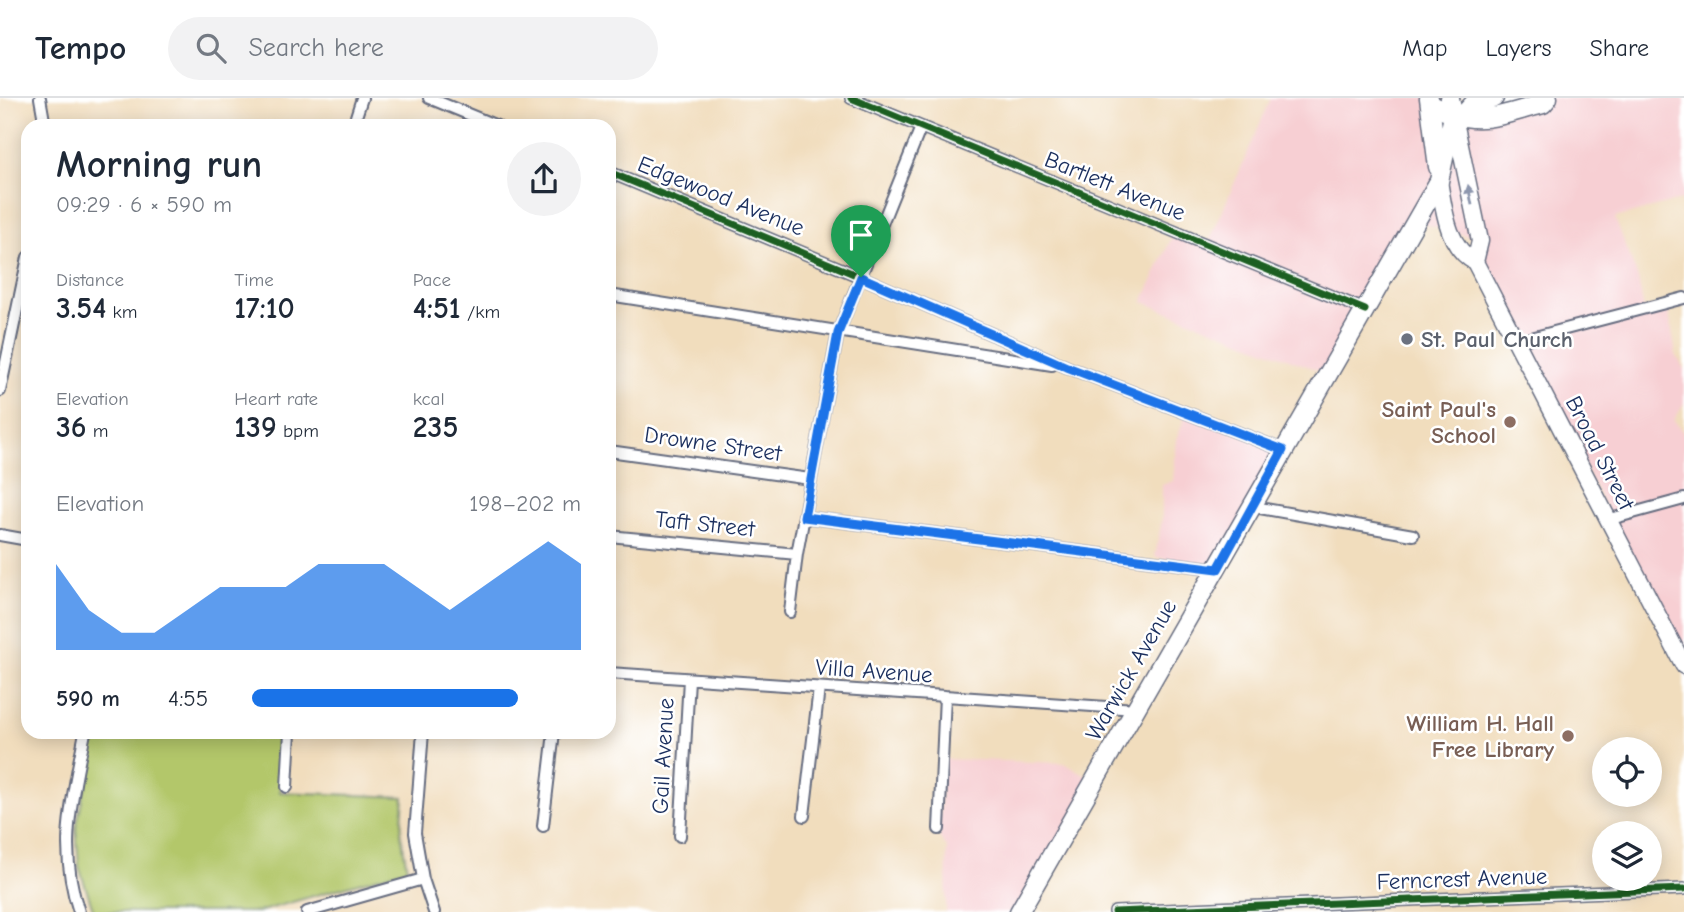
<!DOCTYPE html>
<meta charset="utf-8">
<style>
body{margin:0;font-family:"Comic Neue",sans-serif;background:#f2f2f3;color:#1f2937;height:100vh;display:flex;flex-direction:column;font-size:26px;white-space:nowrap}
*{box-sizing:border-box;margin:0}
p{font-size:23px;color:#747a83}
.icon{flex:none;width:38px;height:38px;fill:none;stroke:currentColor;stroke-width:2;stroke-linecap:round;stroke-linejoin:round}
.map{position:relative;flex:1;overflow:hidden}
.drawer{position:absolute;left:21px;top:21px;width:595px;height:620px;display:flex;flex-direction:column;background:#fff;border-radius:21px;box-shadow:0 4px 18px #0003}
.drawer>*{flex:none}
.fabs{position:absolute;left:1592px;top:639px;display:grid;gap:14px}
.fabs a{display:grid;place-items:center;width:70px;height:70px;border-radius:50%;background:#fff;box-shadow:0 4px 18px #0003;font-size:35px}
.pin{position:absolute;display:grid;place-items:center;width:60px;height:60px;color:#fff;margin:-72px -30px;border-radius:50% 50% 50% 0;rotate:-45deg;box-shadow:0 0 7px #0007}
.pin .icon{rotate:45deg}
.round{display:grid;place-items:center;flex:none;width:74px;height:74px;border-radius:37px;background:#f2f2f3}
.head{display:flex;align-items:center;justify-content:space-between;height:119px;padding:0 35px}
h1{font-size:38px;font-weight:800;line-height:52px}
.stats{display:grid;grid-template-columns:repeat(3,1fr);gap:10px;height:119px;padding:7px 35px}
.stats div{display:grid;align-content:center}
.stats b{font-size:30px;font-weight:800}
.stats small{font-size:19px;font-weight:400}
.stats p{font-size:19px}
.chart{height:196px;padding:14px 35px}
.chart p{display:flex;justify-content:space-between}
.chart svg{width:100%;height:126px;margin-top:7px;fill:#1a73e8;opacity:.7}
ul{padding:0 35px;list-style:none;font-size:23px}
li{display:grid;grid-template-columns:112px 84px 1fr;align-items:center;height:52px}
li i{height:18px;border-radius:9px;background:#1a73e8}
header{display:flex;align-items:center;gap:42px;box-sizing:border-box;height:98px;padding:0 35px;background:#fff;border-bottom:2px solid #e0e1e3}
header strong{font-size:33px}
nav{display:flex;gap:38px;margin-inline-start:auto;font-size:24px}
.search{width:490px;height:63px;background:#f2f2f3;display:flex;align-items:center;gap:18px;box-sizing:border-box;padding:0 24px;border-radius:38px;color:#747a83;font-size:26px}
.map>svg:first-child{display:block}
.built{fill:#f7cfd3}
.green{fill:#b3c76b;stroke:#677b64;stroke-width:2}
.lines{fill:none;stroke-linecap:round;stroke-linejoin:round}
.minor-casing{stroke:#666c7f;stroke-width:14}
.secondary-casing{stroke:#666c7f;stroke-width:19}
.primary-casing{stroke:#666c7f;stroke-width:21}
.minor{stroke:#fff;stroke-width:10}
.secondary{stroke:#fff;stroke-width:16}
.primary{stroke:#fff;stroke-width:18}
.cycleway-casing{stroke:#fff;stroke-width:11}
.cycleway{stroke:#1b5e20;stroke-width:7}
.oneway{fill:#8d97ae}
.route-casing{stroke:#fff;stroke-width:14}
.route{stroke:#1a73e8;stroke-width:9}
.worship-dot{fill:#6b7280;stroke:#fff;stroke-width:2.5}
.education-dot{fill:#8d6e63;stroke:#fff;stroke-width:2.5}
.labels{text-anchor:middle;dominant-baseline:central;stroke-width:5;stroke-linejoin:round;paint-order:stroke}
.street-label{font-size:23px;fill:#1b2f5e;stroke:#fff}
.worship-label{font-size:23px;font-weight:bold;fill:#5b616d;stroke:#fff;text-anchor:start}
.education-label{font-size:23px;font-weight:bold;fill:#785e54;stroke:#fff;text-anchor:end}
</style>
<header>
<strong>Tempo</strong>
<div class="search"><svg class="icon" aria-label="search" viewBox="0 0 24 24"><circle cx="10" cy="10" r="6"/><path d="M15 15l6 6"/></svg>Search here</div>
<nav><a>Map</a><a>Layers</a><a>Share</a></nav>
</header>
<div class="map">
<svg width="1684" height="814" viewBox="0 0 1684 814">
<rect width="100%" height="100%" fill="#fff"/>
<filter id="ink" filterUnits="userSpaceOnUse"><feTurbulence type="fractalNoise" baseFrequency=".0143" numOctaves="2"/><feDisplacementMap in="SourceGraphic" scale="14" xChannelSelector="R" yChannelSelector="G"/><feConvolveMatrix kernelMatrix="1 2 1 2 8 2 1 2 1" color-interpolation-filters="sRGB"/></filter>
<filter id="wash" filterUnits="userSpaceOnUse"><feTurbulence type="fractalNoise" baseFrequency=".00686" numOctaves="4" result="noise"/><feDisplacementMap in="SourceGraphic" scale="28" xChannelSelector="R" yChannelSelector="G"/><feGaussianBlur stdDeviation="1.57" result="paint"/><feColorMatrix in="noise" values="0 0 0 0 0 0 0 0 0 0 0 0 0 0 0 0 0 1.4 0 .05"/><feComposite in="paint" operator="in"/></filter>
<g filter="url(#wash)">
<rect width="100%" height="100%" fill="#f1ddbd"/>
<path class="built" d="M1271 0H1438L1440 14 1517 0H1684V101L1615 120 1638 180 1644 212 1668 210 1676 257 1684 271V306L1674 322 1684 336V565L1495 191 1476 140 1420 125 1330 277 1143 204 1175 132 1209 144Z
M1186 315 1281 353 1216 470 1155 459 1162 421V387L1173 383 1177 341Z
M943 661 1064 665 1094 681 1019 814H946L947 749 939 739Z"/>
<path class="green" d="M96 634H284L280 694 404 699 401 735 407 771 258 814H94L79 769 76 730Z"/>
</g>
<g filter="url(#ink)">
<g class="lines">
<g class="minor-casing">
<path id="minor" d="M40 0 45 28
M429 0 497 28
M851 0 1365 212
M353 28 362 0
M609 74 861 179 1067 269 1283 352
M609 197 1052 267
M1516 244 1684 200
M0 293 28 159
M609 353 810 381
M1254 409 1413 437
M804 419 1218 471
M1607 422 1684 401
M0 437 28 442
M609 438 797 456
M790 514 797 456 838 235 921 29
M609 575 1136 611
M423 634 415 735 423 781 434 814
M287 689 290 634
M804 718 819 590
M543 728 554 634
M939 731 945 598
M680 738 689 581
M79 814C57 749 73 698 85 634
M307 814 423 781
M1115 814 1684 791"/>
</g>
<g class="secondary-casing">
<path id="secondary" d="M1454 19 1480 143 1475 164
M1439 83C1444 111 1447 149 1475 164L1684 568"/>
</g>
<g class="primary-casing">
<path id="primary" d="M1429 0 1438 69
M1430 6C1477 31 1495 18 1543 6L1548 0
M1463 17 1473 6 1494 0
M1019 814 1439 83 1453 18 1450 0"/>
</g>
<use href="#minor" class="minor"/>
<use href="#secondary" class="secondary"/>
<use href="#primary" class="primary"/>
<g class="cycleway-casing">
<path id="cycleway" d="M851 0 1365 212
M609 74 861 179 1067 269 1283 352
M1115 814 1684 791"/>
</g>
<use href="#cycleway" class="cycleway"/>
</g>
<defs><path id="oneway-solid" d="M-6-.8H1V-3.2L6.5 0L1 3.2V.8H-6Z" transform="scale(1.75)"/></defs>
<use class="oneway" href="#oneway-solid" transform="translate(1470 97) rotate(-101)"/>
</g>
<g class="lines" filter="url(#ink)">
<g class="route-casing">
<path id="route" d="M861 179 1067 269 1283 352 1218 471 804 419 838 235Z"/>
</g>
<use href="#route" class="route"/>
</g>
<circle class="worship-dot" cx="1407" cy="241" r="7"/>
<g class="education-dot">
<circle cx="1510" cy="324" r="7"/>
<circle cx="1568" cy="638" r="7"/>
</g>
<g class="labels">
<g class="street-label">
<text transform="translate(1115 88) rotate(22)">Bartlett Avenue</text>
<text transform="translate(721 98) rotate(22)">Edgewood Avenue</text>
<text transform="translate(713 346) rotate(8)">Drowne Street</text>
<text transform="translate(1600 355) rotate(63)">Broad Street</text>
<text transform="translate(705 426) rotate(6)">Taft Street</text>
<text transform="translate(1131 572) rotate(-60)">Warwick Avenue</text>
<text transform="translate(874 573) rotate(4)">Villa Avenue</text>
<text transform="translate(663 658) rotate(-87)">Gail Avenue</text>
<text transform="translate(1462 781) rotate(-2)">Ferncrest Avenue</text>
</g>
<g class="worship-label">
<text x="1421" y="241">St. Paul Church</text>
</g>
<g class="education-label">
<text x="1496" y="311">Saint Paul's<tspan x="1496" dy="26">School</tspan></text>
<text x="1554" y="625">William H. Hall<tspan x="1554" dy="26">Free Library</tspan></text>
</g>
</g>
</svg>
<div class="fabs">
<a><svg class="icon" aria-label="locate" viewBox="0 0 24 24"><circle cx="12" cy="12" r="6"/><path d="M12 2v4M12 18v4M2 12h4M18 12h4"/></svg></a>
<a><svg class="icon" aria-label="layers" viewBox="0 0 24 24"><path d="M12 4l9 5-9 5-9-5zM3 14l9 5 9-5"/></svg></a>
</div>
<div class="pin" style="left:861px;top:179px;background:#1e9e55"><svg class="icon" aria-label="arrive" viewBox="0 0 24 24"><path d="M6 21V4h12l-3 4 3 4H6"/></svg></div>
<section class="drawer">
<div class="head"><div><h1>Morning run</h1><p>09:29 · 6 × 590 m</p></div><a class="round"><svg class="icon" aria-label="share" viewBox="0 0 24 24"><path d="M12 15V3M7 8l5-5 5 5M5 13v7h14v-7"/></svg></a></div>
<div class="stats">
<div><p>Distance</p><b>3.54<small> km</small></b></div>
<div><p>Time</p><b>17:10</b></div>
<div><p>Pace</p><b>4:51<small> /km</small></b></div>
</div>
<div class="stats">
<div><p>Elevation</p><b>36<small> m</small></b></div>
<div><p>Heart rate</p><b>139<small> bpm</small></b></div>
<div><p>kcal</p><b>235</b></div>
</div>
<div class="chart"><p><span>Elevation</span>198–202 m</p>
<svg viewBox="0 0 160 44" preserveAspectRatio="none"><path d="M0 44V14L10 30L20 38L30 38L40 30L50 22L60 22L70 22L80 14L90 14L100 14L110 22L120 30L130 22L140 14L150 6L160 14V44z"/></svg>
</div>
<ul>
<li><b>590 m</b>4:55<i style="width:81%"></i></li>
</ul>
</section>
</div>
